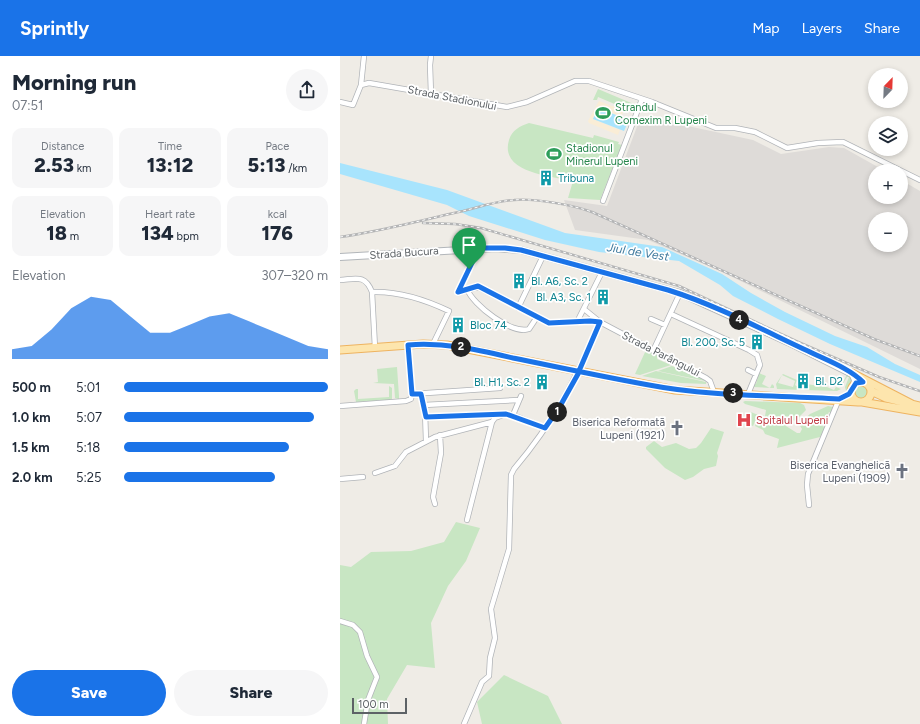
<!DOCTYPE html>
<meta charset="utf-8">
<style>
body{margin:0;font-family:Figtree,sans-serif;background:#f6f6f7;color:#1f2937;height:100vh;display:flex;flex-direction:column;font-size:15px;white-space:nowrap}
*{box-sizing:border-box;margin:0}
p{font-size:13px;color:#747a83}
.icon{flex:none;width:22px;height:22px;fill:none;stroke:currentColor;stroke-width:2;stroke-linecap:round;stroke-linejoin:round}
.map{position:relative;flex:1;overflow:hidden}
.drawer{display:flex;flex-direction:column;background:#fff;width:340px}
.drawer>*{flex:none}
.needle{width:26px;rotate:23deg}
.buttons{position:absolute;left:528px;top:12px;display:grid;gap:8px}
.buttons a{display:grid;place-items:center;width:40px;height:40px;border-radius:50%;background:#fff;box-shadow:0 2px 6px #0003;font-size:20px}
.scale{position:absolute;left:12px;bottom:10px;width:55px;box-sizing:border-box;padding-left:4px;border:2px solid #5d6266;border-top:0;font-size:11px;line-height:14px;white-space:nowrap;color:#5d6266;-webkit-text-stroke:3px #fff;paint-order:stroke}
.pin{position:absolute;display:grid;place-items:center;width:34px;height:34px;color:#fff;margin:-41px -17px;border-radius:50% 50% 50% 0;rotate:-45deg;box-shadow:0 0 4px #0007}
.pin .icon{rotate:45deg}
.km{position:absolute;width:20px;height:20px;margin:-10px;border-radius:50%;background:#222;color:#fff;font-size:11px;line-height:20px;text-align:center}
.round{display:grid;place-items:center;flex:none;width:42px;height:42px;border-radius:21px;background:#f6f6f7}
.headline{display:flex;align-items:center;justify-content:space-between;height:68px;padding:0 12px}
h1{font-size:22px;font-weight:800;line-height:30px}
.figures{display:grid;grid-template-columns:repeat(3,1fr);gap:6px;height:68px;padding:4px 12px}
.figures div{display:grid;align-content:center;border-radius:10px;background:#f6f6f7;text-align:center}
.figures b{font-size:20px;font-weight:800}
.figures small{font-size:11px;font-weight:400}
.figures p{font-size:11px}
.chart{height:112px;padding:8px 12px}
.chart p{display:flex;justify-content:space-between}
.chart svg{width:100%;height:72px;margin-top:4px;fill:#1a73e8;opacity:.7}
.button{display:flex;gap:8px;margin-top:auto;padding:8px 12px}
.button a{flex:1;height:46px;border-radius:24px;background:#1a73e8;color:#fff;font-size:16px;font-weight:800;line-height:46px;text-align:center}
.button a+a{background:#f6f6f7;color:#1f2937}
ul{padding:0 12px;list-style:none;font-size:13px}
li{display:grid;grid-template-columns:64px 48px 1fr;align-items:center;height:30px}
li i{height:10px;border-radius:5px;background:#1a73e8}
header{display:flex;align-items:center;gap:24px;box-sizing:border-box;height:56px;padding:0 20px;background:#1a73e8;color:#fff}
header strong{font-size:19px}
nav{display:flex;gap:22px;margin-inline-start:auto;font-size:14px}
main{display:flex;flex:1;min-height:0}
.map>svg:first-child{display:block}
.industrial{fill:#dedbd8;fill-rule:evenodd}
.green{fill:#c8e6c3}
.sand{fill:#faedd6}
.water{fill:#a8e4fd}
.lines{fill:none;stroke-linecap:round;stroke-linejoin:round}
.street-casing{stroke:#b1b4b8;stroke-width:6}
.secondary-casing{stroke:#b2b6ba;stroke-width:8}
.primary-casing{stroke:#eeb360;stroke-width:9}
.street{stroke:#fff;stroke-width:4.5}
.secondary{stroke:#fff;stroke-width:6}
.primary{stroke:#fde5ad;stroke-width:7}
.rail-casing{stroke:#b4b5b6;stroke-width:2.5}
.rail{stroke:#fff;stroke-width:1;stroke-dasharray:3;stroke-linecap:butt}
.route-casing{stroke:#fff;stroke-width:8}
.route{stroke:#1a73e8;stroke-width:5}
.labels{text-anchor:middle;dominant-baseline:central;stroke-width:3.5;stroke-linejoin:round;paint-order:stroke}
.street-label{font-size:11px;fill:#5d6266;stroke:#fff}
.leisure-label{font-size:11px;fill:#27864d;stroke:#fff;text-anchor:start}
.culture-label{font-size:11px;fill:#0d838f;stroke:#fff;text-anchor:start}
.health-label{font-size:11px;fill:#be3a42;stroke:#fff;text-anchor:start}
.worship-label{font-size:11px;fill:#5b616d;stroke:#fff;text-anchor:end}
.water-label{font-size:12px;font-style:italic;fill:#3f7a9e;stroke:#fff}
</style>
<header>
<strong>Sprintly</strong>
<nav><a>Map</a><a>Layers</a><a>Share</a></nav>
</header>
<main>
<section class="drawer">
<div class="headline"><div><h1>Morning run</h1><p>07:51</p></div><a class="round"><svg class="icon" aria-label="share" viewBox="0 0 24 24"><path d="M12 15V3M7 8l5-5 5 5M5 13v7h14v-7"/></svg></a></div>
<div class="figures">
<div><p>Distance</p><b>2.53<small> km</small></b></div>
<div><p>Time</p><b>13:12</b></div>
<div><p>Pace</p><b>5:13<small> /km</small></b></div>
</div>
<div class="figures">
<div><p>Elevation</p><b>18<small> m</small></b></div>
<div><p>Heart rate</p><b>134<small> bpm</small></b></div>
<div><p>kcal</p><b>176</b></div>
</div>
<div class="chart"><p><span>Elevation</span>307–320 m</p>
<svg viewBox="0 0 160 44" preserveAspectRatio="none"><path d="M0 44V38L10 36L20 26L30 13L40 6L50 8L60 18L70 28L80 28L90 23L100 18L110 16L120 21L130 26L140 31L150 36L160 38V44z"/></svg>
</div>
<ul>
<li><b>500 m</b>5:01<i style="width:100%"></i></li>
<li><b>1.0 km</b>5:07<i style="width:93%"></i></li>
<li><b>1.5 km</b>5:18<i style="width:81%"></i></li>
<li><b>2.0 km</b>5:25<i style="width:74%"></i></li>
</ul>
<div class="button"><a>Save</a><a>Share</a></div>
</section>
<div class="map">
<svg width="580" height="668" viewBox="0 0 580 668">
<rect width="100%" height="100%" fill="#efece6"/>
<path class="industrial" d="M301 60 413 84 441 98 489 91 504 92 545 115H535V141H561V124L580 135V313L380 215 308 184 235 174 224 144 267 150ZM535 163H561V189H535Z"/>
<path class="green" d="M258 33 296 49H293L291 55 258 41 257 44H253Z
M189 67 253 82 254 79 279 86 278 88 282 89 260 144 228 142 233 125C212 120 159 117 169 84 172 74 180 70 189 67Z
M306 294 318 300 317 303 331 309 300 319 295 318Z
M332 310 353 320 356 318 365 325 318 315Z
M57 311 59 340V343L55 342 54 328 33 327 38 326 37 313Z
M316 315 366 326V328L341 327 302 320Z
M419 317 426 320 422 328 430 332 432 328 434 330V332L413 331 414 328H416Z
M443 318 457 324 455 329 462 334 437 333 436 328 442 319 438 327 453 331 455 325 442 319Z
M507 318 512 321 513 327 506 335 505 331 509 321H507L501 331Z
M512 336a9 9 0 1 1 18 0a9 9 0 1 1-18 0Z
M466 328 487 331 494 334 496 331 501 333 497 335 464 334Z
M49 330 52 332V344L16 346 14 335 16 333H18V343L49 341Z
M405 345 460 347 464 349 466 354 455 365 451 363 446 367V370L457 377H460L462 373 459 368 470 358 488 350 493 351 491 357 489 356 482 370 485 371 480 381 437 392 439 383 425 378 423 374 415 370 419 359 425 360 426 354 405 348 403 346Z
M411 356 418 359 413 370 407 368Z
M371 372 384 376 377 397 378 400 376 410 364 413 353 421 345 424 325 412 306 393V391L314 385 322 391 336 387 349 393 356 392 361 387Z
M116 466 140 472 126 505 108 530 91 567 95 612 67 609 47 643 48 668H0V509L11 511 31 496 71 495 104 486Z
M164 619 208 640 222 668H142L137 646Z"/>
<path class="sand" d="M259 45 272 50 285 52 281 61 258 51 253 63 280 74 278 79 249 67 248 65Z"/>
<path class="water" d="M258 52 289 64 284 75 253 63Z
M0 107 107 134 225 177 322 191 382 218 411 237 445 256 495 280 527 291 555 308 580 319V326L490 288 438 263 393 240 380 229 339 205 259 196 205 184 129 160 107 149 0 118Z"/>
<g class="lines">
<g class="street-casing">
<path id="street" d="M91 0 90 9 91 38
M21 29 24 0
M0 46 13 49 21 29 29 27 167 51 187 46 235 25H249L312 46 376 72H395L415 76 447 92 478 87 503 86 580 124
M263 145 302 43
M0 224C16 223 25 218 32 236L35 292
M127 233C133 249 172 279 189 273L197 261
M32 236C58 235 86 244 109 255L93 288
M118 236 138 231 209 267 250 265 260 266 366 322 370 325 374 336
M118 236 139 192
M178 252 203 200
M331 258 409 294 417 299 420 309 408 338
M311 263 325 269
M237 266 262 216
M313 295 340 237
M408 314 416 318
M72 338 160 332
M81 338 85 355 86 385
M84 349 179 344
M0 350 66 345 71 343 72 338 68 289
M173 359 205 372
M86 361 150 358 173 359 181 340
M35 417 55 410 66 396 95 381 152 366
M0 423 23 421
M95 448 93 441 101 397 100 379
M469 449 467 429 468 418 499 343
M127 464 152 366 155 362 166 358
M0 565 13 569 20 576 27 600 37 621 28 644 24 668
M124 668 142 626 149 620 150 602 155 582 151 553 169 493 171 419 174 413C214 366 236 323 260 266L244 253"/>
</g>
<g class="secondary-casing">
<path id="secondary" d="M0 201 156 192 181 194 340 237 448 286 516 320
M512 317 515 324 514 329"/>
</g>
<g class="primary-casing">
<path id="primary" d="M0 294 83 288 107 289 335 334 518 346
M512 317 572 348
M511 336a10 10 0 1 1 20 0a10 10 0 1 1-20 0Z
M531 335 546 342 580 350
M522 346 580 356"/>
</g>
<use href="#street" class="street"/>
<use href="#secondary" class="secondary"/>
<use href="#primary" class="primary"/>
<g class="rail-casing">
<path id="rail" d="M83 167 115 168 141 172 339 230 456 285 539 321 580 335
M0 181C42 175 82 164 123 155 139 151 157 145 174 144 194 142 233 149 252 156L534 283 580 300"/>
</g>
<use href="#rail" class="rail"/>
</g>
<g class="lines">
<g class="route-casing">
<path id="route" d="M129 213 118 236 138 230 209 267 250 265 260 266 239 315 238 318 219 352 205 372 166 358 86 361 81 338H72L68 289C105 286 138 294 173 302 218 311 264 321 309 329 371 341 436 339 499 343L509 338 516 327 523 326C509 312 486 304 468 295 423 274 376 249 328 234L181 194 165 192H139L129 213"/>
</g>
<use href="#route" class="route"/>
</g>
<defs>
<g id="stadium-bare" transform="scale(1.2)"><path d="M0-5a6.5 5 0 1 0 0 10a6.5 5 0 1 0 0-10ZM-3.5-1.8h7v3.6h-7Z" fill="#2e9e5b" stroke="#fff" stroke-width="2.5" paint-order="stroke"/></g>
<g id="building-bare" transform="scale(1.2)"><path d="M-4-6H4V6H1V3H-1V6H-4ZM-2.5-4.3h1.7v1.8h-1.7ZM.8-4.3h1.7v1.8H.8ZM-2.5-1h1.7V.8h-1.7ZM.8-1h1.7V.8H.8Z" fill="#0f9aa8" stroke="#fff" stroke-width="2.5" paint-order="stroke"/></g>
<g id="hospital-bare" transform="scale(1.2)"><path d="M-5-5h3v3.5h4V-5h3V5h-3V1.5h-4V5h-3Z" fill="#e0444e" stroke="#fff" stroke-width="2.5" paint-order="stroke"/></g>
<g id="church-bare" transform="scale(1.2)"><path d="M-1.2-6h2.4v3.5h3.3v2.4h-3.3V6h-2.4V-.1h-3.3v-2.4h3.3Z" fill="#6b7280" stroke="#fff" stroke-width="2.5" paint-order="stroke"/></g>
</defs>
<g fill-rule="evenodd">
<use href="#stadium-bare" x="263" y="57"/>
<use href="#stadium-bare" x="214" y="98"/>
<use href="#building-bare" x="206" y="122"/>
<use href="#building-bare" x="179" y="225"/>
<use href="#building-bare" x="263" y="241"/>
<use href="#building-bare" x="118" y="269"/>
<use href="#building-bare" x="417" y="286"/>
<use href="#building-bare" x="463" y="325"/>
<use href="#building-bare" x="202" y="326"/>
<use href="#hospital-bare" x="404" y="364"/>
<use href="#church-bare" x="337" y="372"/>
<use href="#church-bare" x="562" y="415"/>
</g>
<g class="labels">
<g class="street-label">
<text transform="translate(112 42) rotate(11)">Strada Stadionului</text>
<text transform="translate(64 197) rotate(-4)">Strada Bucura</text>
<text transform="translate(321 298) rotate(27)">Strada Parângului</text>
</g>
<g class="leisure-label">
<text x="275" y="51">Strandul<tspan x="275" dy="13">Comexim R Lupeni</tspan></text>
<text x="226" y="92">Stadionul<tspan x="226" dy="13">Minerul Lupeni</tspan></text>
</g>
<g class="culture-label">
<text x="218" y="122">Tribuna</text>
<text x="191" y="225">Bl. A6, Sc. 2</text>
<text x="251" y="241" text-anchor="end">Bl. A3, Sc. 1</text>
<text x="130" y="269">Bloc 74</text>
<text x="405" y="286" text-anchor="end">Bl. 200, Sc. 5</text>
<text x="475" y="325">Bl. D2</text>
<text x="190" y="326" text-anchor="end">Bl. H1, Sc. 2</text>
</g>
<g class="health-label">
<text x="416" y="364">Spitalul Lupeni</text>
</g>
<g class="worship-label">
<text x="325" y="366">Biserica Reformată<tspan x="325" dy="13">Lupeni (1921)</tspan></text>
<text x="550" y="409">Biserica Evanghelică<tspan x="550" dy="13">Lupeni (1909)</tspan></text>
</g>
<g class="water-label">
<text transform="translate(298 196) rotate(9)">Jiul de Vest</text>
</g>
</g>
</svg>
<div class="buttons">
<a><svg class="needle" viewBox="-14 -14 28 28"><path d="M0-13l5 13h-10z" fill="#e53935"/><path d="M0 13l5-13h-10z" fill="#747a83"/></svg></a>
<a><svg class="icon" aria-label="layers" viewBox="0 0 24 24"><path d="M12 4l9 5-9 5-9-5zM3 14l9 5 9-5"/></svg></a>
<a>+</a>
<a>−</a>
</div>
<div class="scale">100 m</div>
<div class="pin" style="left:129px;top:213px;background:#1e9e55"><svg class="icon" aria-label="arrive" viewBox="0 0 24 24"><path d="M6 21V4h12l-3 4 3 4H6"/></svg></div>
<b class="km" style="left:217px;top:356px">1</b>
<b class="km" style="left:121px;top:291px">2</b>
<b class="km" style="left:393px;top:337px">3</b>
<b class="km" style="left:399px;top:264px">4</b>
</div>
</main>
